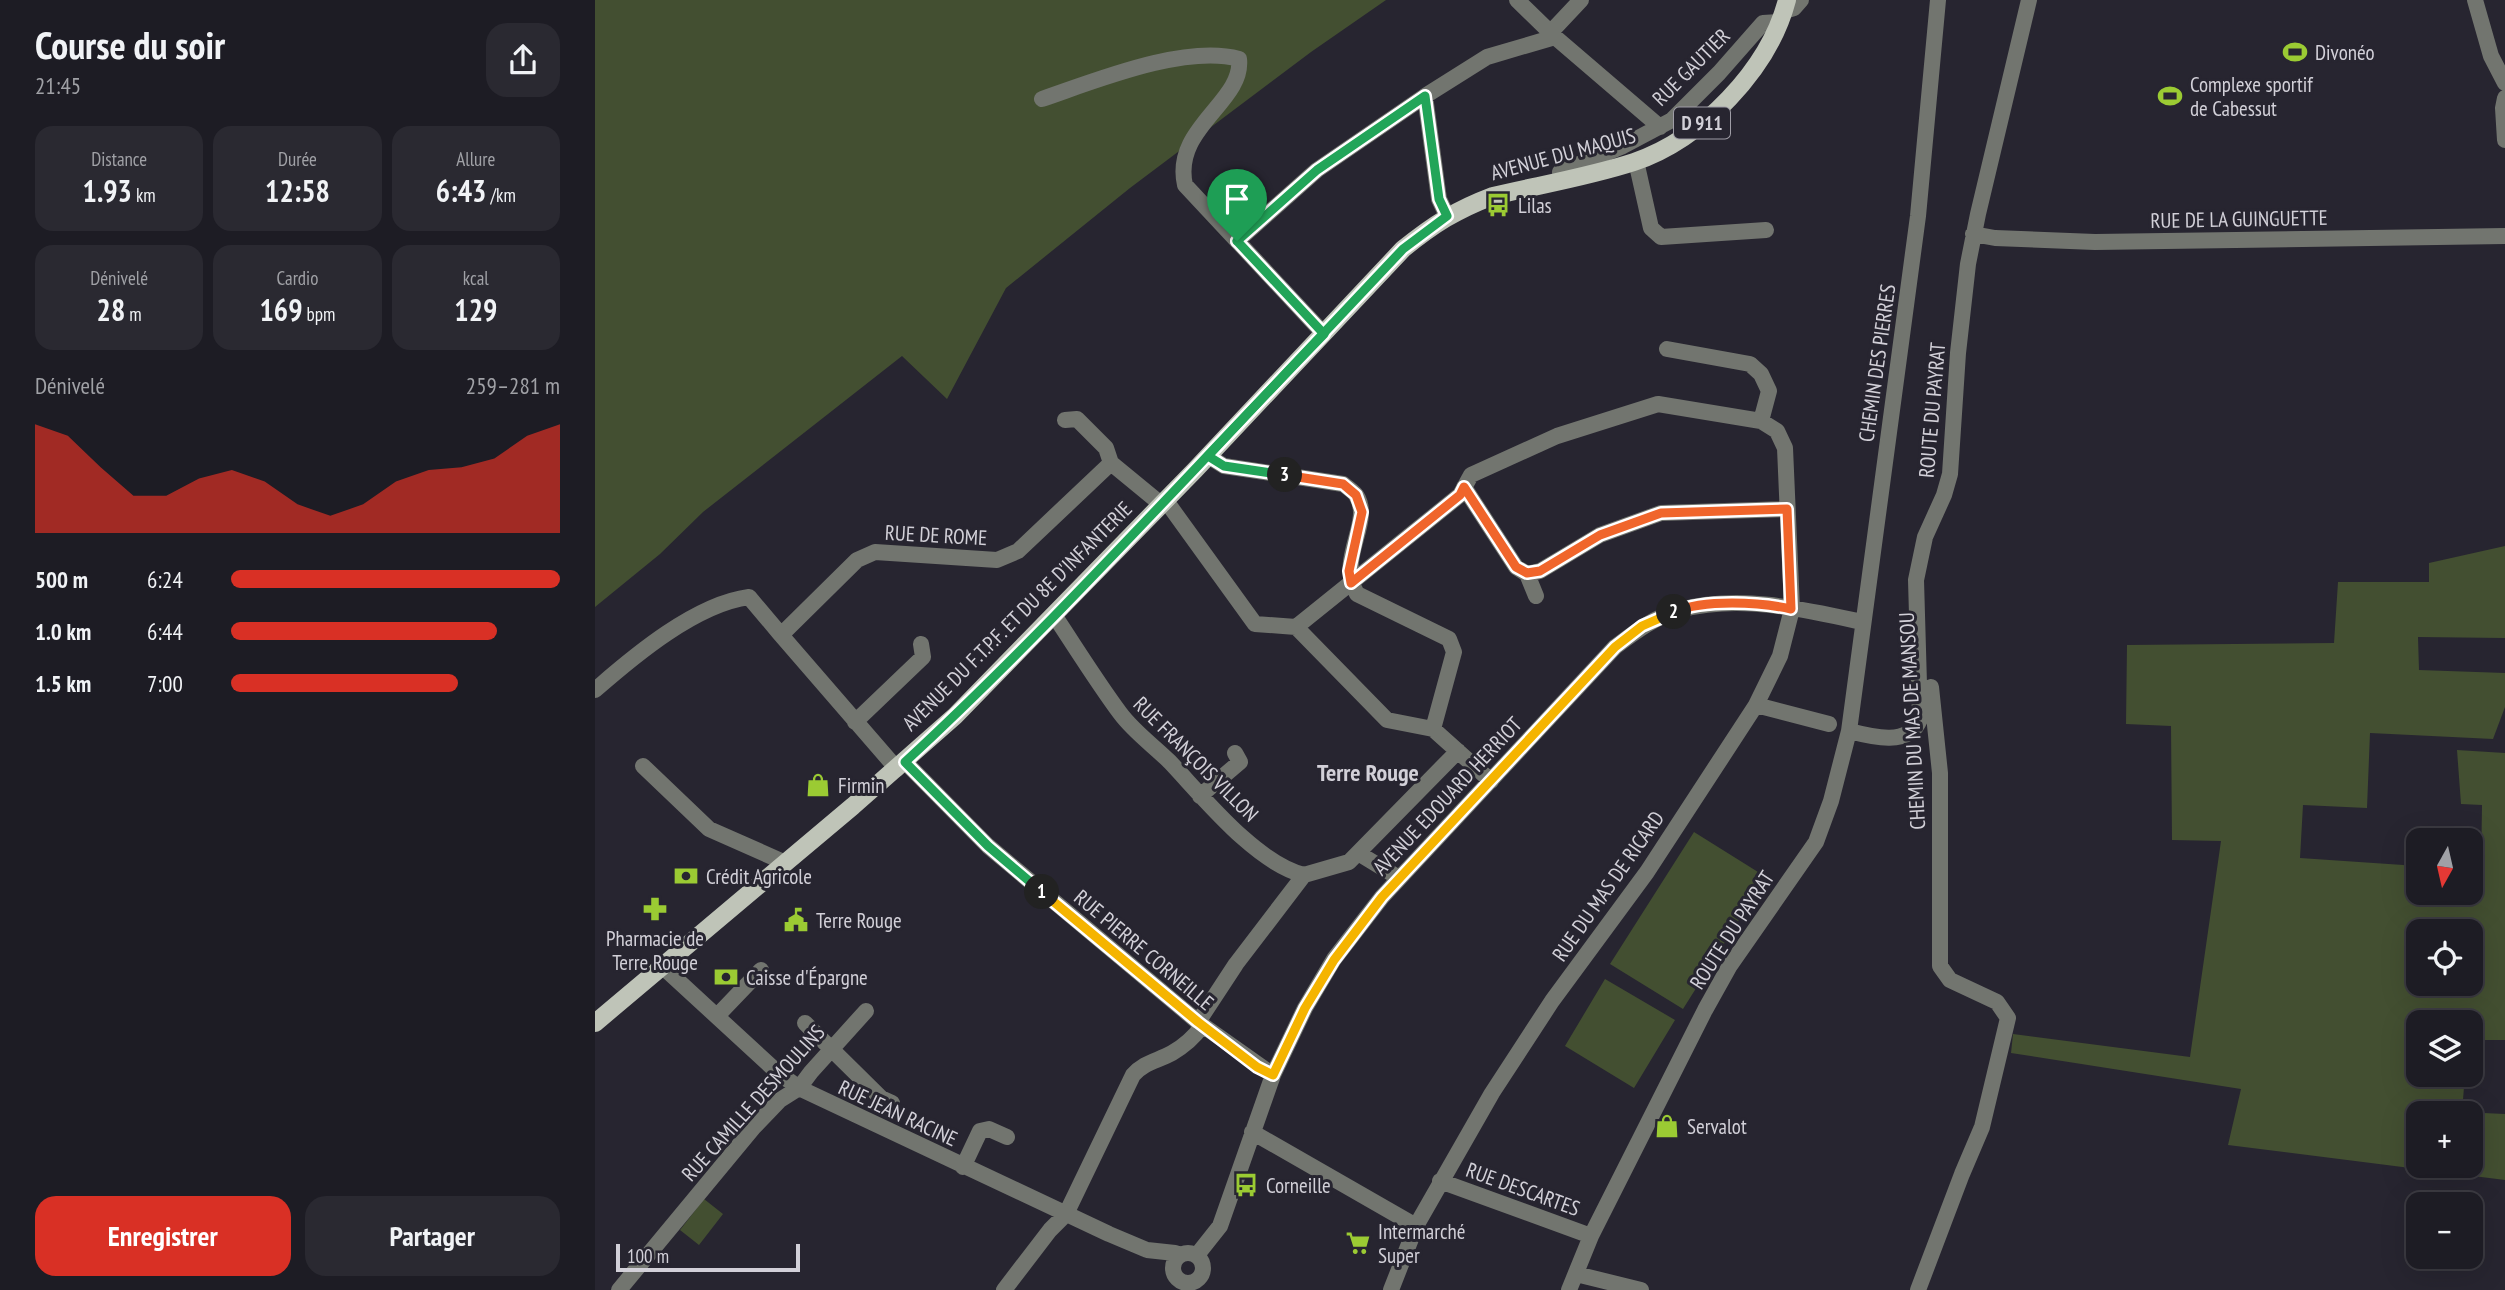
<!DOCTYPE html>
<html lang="fr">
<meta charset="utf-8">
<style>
body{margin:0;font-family:"PT Sans Narrow",sans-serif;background:#2a2931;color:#f1f3f6;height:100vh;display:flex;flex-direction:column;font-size:26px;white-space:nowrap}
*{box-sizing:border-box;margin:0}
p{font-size:23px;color:#a0a1a6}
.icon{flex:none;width:38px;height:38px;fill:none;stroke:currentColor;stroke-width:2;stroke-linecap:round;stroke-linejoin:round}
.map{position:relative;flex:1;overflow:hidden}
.drawer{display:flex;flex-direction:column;background:#1d1c24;width:595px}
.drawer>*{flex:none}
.needle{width:46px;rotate:188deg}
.tools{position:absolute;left:1811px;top:828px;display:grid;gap:14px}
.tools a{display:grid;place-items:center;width:77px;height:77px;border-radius:14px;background:#1d1c24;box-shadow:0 7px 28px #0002,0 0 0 2px #3b3a41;font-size:35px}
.scale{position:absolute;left:21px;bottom:18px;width:184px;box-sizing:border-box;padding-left:7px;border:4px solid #d2d0d8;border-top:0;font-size:19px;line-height:24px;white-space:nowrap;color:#d2d0d8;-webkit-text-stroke:5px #272530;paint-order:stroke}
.pin{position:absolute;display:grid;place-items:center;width:60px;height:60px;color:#fff;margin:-72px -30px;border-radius:50% 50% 50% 0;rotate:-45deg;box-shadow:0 0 7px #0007}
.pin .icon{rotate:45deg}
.km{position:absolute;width:35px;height:35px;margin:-18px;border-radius:50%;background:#222;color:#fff;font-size:19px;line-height:35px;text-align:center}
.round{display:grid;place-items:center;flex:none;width:74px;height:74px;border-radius:21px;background:#2a2931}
.summary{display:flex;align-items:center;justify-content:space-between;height:119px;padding:0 35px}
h1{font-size:38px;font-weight:700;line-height:52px}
.stats{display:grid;grid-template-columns:repeat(3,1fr);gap:10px;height:119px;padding:7px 35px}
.stats div{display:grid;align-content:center;border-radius:18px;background:#2a2931;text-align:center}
.stats b{font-size:30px;font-weight:700}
.stats small{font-size:19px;font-weight:400}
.stats p{font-size:19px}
.chart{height:196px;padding:14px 35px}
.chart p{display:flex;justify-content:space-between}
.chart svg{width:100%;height:126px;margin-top:7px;fill:#d93025;opacity:.7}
.cta{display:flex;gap:14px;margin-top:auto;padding:14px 35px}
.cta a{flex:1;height:80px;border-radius:21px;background:#d93025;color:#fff;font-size:28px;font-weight:700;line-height:80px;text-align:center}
.cta a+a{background:#2a2931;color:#f1f3f6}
ul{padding:0 35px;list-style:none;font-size:23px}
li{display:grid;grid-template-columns:112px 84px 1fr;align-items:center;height:52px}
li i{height:18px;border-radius:9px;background:#d93025}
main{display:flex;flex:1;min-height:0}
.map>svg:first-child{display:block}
.green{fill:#434f31;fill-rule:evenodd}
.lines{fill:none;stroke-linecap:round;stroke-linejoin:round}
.minor{stroke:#72756f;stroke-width:16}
.major{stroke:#bfc4b8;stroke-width:18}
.split-1-casing{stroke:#fff;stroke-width:14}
.split-2-casing{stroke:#fff;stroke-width:14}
.split-3-casing{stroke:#fff;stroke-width:14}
.split-4-casing{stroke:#fff;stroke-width:14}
.split-1{stroke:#22a559;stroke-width:9}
.split-2{stroke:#f5b400;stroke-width:9}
.split-3{stroke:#f0652b;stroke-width:9}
.split-4{stroke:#22a559;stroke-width:9}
.labels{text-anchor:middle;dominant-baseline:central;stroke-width:6;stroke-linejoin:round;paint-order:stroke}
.shield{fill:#272530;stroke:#9f9da6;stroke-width:2}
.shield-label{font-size:19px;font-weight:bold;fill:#d2d0d8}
.poi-label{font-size:21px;fill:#d2d0d8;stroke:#272530;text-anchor:start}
.street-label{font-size:21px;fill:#d2d0d8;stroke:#272530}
.quarter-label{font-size:24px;font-weight:bold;fill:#d2d0d8;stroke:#272530}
</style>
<main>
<section class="drawer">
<div class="summary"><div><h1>Course du soir</h1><p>21:45</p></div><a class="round"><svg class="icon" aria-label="share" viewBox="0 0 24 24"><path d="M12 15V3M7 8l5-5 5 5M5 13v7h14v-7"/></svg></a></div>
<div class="stats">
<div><p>Distance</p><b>1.93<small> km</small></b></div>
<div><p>Durée</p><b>12:58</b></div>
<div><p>Allure</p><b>6:43<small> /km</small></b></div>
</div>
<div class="stats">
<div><p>Dénivelé</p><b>28<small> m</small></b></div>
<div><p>Cardio</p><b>169<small> bpm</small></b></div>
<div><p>kcal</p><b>129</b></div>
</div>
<div class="chart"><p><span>Dénivelé</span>259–281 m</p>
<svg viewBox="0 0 160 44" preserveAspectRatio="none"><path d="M0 44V6L10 10L20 21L30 31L40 31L50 25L60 22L70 26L80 34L90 38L100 34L110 26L120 22L130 21L140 18L150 10L160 6V44z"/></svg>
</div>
<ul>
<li><b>500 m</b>6:24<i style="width:100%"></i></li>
<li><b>1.0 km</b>6:44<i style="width:81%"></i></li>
<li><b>1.5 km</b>7:00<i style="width:69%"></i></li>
</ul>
<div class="cta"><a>Enregistrer</a><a>Partager</a></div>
</section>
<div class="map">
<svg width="1910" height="1290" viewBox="0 0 1910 1290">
<rect width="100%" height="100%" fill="#272530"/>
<path class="green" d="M0 0H791L716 52 535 188 411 288 352 399 307 356 108 512 65 554 0 607Z
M1910 546V638L1823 637 1824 670 1910 673V707L1898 739 1775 733 1772 808 1708 805 1705 858 1823 866 1824 892H1876V870H1886L1887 805 1866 804 1862 750 1910 753V1040H1876V1022H1824V1074L1870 1075 1867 1112 1910 1114V1180L1633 1145 1646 1089 1416 1053 1418 1034 1595 1057 1626 841 1577 840 1576 726 1531 724 1532 645 1739 643 1743 582H1834V563ZM1824 931H1876V984H1824ZM1824 1113H1876V1166H1824Z
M1099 832 1171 877 1088 1009 1015 964Z
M1010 979 1080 1020 1039 1088 970 1046Z
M109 1199 128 1214 104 1245 85 1230Z"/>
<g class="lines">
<path class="minor" d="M922 0 960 37 1065 127
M1880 0 1896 56 1910 83
M1189 11 1199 8 1206 0
M955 33 986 0
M830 96 844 199 852 216
M1910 98 1908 108 1910 140
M447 99C500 81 590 44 644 59 649 102 577 128 590 185L729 334
M1041 161 1056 228 1066 237 1171 230
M967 180 965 172 1028 146 1077 120 1124 73 1168 23 1184 22
M1378 234 1400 238 1500 242 1910 236
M642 241 722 170 830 96 892 57 960 37
M1072 349 1155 364 1166 374 1174 391 1166 421
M470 420 482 419 511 448 516 463
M613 456 629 466 748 484C752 487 758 491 761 495 779 522 741 558 762 594L854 639 859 652 838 729
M869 487 921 567 932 574 941 596
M932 574 945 571 1005 535 1066 513 1192 509
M459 615C481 648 502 682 525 713 539 732 559 746 575 762 609 798 661 863 709 875
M701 627 865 495 876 475 962 436 1063 404 1166 421 1182 431 1190 448 1197 609 1185 656 1161 705 1052 872 957 1001 897 1093 821 1226 796 1290
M0 690C40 655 101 604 154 597L186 635
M1161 705 1234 724
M260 722 328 657 326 644
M1254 731C1277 737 1315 747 1325 719L1321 580 1330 537 1349 495 1355 474 1363 353 1373 264 1383 214 1434 0
M310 762 393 846 603 1022 678 1075
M48 766 114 829 184 860 188 865
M302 769 186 635 262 560 280 552 402 560 423 551 516 463 561 500 574 505 660 624 701 627 792 720 838 729 896 781
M605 796 645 762 640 753
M763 853 804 878
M67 966 181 1071 204 1088 514 1234 552 1250 580 1253 585 1255
M122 1016 166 970
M603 1022 641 964 709 875 754 862 863 751
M210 1023 286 1098 297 1103
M657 1132 821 1226
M368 1167 385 1131 394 1129 412 1137
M845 1181 996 1236
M578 1268a15 15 0 1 1 30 0a15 15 0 1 1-30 0Z
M602 1255 625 1226 678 1075 710 1008 739 959 787 897 1020 647C1040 632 1061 616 1085 610 1145 594 1208 609 1267 622
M981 1274 1046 1290
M24 1290 159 1127 185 1100 204 1088 216 1072 271 1011
M409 1290 455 1230 471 1214 538 1075C549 1062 563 1061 577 1053 589 1046 600 1036 607 1026
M974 1290 996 1236 1110 1010 1134 967 1221 842 1236 801 1254 731 1323 216 1343 0
M1323 1290 1367 1174 1387 1127 1413 1018 1402 1002 1355 980 1345 966V773L1336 687"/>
<path class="major" d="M0 1023 258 806 360 716 600 470 808 249C839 224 861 210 898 196 944 185 993 177 1039 162 1107 139 1174 69 1192 0"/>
</g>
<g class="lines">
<g class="split-1-casing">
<path id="split-1" d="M447 892 393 846 310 762C457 626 590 477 729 334L642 241"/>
</g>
<g class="split-2-casing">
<path id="split-2" d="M447 892 603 1022 662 1067 678 1075 710 1008 739 960 787 897 1020 647 1047 626 1079 612"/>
</g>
<g class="split-3-casing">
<path id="split-3" d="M690 475 748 484 761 495 767 512 754 571 756 583 865 495 869 487 921 567 932 573 945 571 1005 535 1066 513 1192 509 1196 609C1165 602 1109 599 1079 612"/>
</g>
<g class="split-4-casing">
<path id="split-4" d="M642 241 722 170 830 96 844 199 852 216 808 249 613 456 629 466 690 475"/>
</g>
<use href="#split-1" class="split-1"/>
<use href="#split-2" class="split-2"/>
<use href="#split-3" class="split-3"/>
<use href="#split-4" class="split-4"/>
</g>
<defs>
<g id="stadium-bare" transform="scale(1.89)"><path d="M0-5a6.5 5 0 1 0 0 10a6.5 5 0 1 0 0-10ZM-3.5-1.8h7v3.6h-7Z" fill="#9bcb33" stroke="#272530" stroke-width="2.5" paint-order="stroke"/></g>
<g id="bus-bare" transform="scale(1.89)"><path d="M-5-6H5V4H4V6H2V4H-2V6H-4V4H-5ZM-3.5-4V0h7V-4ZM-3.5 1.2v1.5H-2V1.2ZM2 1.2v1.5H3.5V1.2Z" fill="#9bcb33" stroke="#272530" stroke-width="2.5" paint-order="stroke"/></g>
<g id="shop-bare" transform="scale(1.89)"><path d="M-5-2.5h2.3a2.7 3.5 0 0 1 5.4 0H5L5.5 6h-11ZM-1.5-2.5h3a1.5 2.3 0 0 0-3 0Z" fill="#9bcb33" stroke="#272530" stroke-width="2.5" paint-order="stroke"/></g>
<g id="bank-bare" transform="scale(1.89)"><path d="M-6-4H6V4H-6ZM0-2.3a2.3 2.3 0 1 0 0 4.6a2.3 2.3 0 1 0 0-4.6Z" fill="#9bcb33" stroke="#272530" stroke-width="2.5" paint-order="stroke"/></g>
<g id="pharmacy-bare" transform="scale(1.89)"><path d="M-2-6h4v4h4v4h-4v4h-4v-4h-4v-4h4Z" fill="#9bcb33" stroke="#272530" stroke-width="2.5" paint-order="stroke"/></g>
<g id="civic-bare" transform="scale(1.89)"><path d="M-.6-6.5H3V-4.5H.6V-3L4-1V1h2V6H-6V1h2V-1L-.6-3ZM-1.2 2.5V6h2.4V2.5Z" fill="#9bcb33" stroke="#272530" stroke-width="2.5" paint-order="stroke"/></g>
<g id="supermarket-bare" transform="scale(1.89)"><path d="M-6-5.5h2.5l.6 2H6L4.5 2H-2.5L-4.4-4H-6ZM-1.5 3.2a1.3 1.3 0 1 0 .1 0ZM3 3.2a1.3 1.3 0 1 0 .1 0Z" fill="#9bcb33" stroke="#272530" stroke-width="2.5" paint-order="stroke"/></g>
</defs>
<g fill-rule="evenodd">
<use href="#stadium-bare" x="1700" y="52"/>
<use href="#stadium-bare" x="1575" y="96"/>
<use href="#bus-bare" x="903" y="205"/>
<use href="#shop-bare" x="223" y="785"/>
<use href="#bank-bare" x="91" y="876"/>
<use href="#pharmacy-bare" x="60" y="909"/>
<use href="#civic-bare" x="201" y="920"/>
<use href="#bank-bare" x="131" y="977"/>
<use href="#shop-bare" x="1072" y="1126"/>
<use href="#bus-bare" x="651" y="1185"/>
<use href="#supermarket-bare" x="763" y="1243"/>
</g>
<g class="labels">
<rect class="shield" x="1079" y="107.5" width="56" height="31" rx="5"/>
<g class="shield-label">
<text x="1107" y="123">D 911</text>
</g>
<g class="poi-label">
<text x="1720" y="52">Divonéo</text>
<text x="1595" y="84">Complexe sportif<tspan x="1595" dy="24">de Cabessut</tspan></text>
<text x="923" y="205">Lilas</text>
<text x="243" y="785">Firmin</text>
<text x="111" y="876">Crédit Agricole</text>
<text x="221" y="920">Terre Rouge</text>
<text x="60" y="938" text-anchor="middle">Pharmacie de<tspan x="60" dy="24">Terre Rouge</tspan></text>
<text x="151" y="977">Caisse d'Épargne</text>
<text x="1092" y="1126">Servalot</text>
<text x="671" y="1185">Corneille</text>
<text x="783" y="1231">Intermarché<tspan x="783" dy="24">Super</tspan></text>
</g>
<g class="street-label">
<text transform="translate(1096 67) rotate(-45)">RUE GAUTIER</text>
<text transform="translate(968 154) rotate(-15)">AVENUE DU MAQUIS</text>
<text transform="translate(1644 219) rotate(-1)">RUE DE LA GUINGUETTE</text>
<text transform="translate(1282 363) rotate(-82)">CHEMIN DES PIERRES</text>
<text transform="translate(1337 410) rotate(-85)">ROUTE DU PAYRAT</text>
<text transform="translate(341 535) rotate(3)">RUE DE ROME</text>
<text transform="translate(422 616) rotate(-45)">AVENUE DU F.T.P.F. ET DU 8E D'INFANTERIE</text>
<text transform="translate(1317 721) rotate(-93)">CHEMIN DU MAS DE MANSOU</text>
<text transform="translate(601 759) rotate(45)">RUE FRANÇOIS VILLON</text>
<text transform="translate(852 796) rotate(-47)">AVENUE EDOUARD HERRIOT</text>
<text transform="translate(1013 886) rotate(-55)">RUE DU MAS DE RICARD</text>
<text transform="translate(1137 930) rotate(-57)">ROUTE DU PAYRAT</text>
<text transform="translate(549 950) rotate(40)">RUE PIERRE CORNEILLE</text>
<text transform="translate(158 1103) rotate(-48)">RUE CAMILLE DESMOULINS</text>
<text transform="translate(303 1113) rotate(25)">RUE JEAN RACINE</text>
<text transform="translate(928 1189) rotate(20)">RUE DESCARTES</text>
</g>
<g class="quarter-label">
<text x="773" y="772">Terre Rouge</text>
</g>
</g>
</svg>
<div class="tools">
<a><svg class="needle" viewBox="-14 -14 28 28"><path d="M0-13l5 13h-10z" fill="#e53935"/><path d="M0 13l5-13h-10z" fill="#a0a1a6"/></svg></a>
<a><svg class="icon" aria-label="locate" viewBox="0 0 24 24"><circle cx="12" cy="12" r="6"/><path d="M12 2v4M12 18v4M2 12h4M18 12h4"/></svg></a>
<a><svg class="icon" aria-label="layers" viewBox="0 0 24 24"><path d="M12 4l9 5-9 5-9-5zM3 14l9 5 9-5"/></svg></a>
<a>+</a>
<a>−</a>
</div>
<div class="scale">100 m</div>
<div class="pin" style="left:642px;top:241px;background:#1e9e55"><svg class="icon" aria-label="arrive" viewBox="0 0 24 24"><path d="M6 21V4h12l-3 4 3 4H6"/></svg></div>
<b class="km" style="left:447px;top:892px">1</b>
<b class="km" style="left:1079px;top:612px">2</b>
<b class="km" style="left:690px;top:475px">3</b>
</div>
</main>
